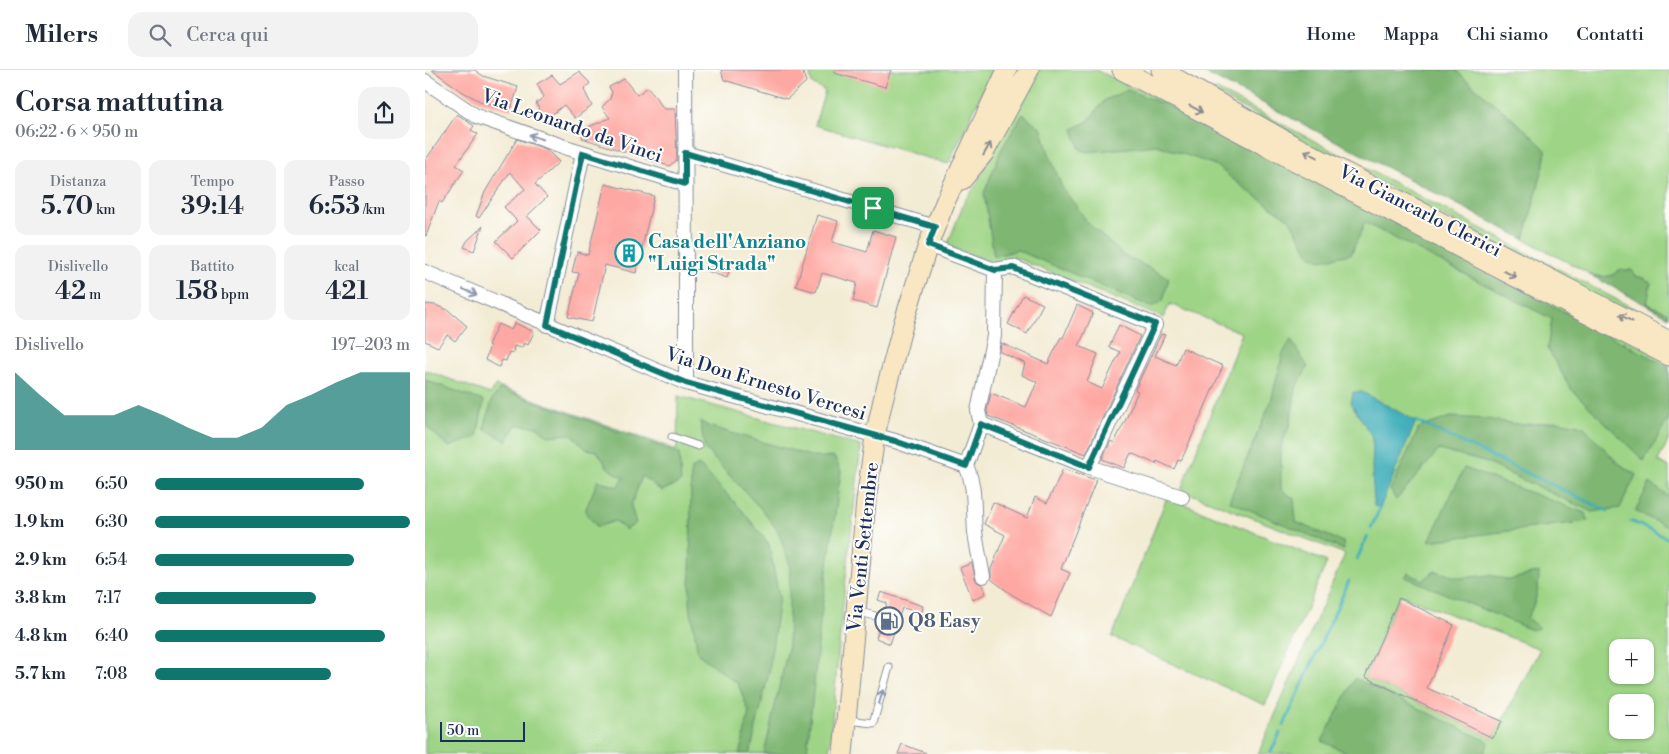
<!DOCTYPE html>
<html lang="it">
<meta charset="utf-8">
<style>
body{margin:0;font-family:"Libre Bodoni",serif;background:#f2f2f3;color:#1f2937;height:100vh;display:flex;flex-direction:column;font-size:19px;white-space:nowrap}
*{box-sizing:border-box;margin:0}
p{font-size:16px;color:#747a83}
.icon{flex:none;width:28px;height:28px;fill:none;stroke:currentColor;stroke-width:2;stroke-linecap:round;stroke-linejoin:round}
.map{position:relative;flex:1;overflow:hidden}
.sheet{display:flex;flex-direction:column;background:#fff;width:425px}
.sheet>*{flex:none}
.controls{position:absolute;left:1184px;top:569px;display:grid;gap:10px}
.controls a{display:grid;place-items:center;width:45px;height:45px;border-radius:10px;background:#fff;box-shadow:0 1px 4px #0004;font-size:25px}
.scale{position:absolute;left:15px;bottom:12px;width:85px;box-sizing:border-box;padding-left:5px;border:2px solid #1b2f5e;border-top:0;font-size:14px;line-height:18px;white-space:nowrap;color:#1b2f5e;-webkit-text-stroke:4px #fdfcf7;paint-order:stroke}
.pin{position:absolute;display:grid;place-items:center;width:42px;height:42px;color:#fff;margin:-21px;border-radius:10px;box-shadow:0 2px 8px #0006}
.round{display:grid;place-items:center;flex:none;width:52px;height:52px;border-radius:15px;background:#f2f2f3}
.summary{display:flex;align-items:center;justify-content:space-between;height:85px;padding:0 15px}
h1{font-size:28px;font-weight:600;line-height:38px}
.figures{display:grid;grid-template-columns:repeat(3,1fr);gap:8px;height:85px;padding:5px 15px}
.figures div{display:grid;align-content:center;border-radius:12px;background:#f2f2f3;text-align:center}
.figures b{font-size:25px;font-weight:600}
.figures small{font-size:14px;font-weight:400}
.figures p{font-size:14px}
.chart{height:140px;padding:10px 15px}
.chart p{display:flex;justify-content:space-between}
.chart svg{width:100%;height:90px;margin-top:5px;fill:#0f766e;opacity:.7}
ul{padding:0 15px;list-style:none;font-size:16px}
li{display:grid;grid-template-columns:80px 60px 1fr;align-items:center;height:38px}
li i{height:12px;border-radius:6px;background:#0f766e}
header{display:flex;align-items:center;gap:30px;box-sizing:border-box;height:70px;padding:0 25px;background:#fff;border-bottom:1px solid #e0e1e3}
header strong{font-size:24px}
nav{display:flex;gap:28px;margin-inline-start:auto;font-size:18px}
.search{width:350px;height:45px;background:#f2f2f3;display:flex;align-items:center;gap:12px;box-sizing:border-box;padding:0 18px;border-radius:15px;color:#747a83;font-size:19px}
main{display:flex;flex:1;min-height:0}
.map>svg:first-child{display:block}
.green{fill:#9ed485;stroke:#5c8272;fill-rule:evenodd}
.forest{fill:#7eb672;stroke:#4c7268}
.water{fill:#3dadb9;stroke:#2c6e8c}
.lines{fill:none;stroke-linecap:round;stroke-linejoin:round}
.stream{stroke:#3dadb9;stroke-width:3}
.building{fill:#fea8a3}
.lane-casing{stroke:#878e9a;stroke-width:9}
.street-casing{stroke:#878e9a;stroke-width:16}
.secondary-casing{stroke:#878e9a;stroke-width:21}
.lane{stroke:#fff;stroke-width:7}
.street{stroke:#fff;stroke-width:14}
.secondary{stroke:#f9e7c3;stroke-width:19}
.oneway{stroke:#8a8b90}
.oneway2{stroke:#8d97ae}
.route-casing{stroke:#fff;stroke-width:10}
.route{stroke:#0f766e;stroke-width:6}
.labels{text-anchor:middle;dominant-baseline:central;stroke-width:4;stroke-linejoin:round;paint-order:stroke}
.street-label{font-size:19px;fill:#1b2f5e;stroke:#fdfcf7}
.culture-label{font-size:19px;font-weight:bold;fill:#0d838f;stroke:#fdfcf7;text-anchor:start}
.service-label{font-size:19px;font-weight:bold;fill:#4e5e75;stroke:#fdfcf7;text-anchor:start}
</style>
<header>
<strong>Milers</strong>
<div class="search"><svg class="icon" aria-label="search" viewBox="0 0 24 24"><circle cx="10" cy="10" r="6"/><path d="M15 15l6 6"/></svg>Cerca qui</div>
<nav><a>Home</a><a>Mappa</a><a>Chi siamo</a><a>Contatti</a></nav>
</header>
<main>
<section class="sheet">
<div class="summary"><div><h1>Corsa mattutina</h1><p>06:22 · 6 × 950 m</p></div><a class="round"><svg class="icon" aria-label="share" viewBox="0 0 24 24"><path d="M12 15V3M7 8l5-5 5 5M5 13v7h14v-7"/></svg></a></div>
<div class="figures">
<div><p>Distanza</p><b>5.70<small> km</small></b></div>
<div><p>Tempo</p><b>39:14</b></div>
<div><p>Passo</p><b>6:53<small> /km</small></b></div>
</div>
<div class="figures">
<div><p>Dislivello</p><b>42<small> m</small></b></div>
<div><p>Battito</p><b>158<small> bpm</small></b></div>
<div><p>kcal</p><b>421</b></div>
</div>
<div class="chart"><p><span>Dislivello</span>197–203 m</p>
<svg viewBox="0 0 160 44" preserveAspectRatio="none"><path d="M0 44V6L10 17L20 27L30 27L40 27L50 22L60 27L70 33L80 38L90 38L100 33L110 22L120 17L130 11L140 6L150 6L160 6V44z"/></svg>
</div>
<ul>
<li><b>950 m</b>6:50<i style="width:82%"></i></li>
<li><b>1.9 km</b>6:30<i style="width:100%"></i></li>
<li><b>2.9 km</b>6:54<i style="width:78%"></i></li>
<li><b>3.8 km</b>7:17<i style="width:63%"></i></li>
<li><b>4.8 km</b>6:40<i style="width:90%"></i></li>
<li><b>5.7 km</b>7:08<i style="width:69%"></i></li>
</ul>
</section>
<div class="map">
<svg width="1244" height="684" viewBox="0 0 1244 684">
<rect width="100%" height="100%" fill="#fdfcf7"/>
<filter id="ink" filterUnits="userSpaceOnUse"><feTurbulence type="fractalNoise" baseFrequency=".02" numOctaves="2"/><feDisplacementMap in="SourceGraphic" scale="10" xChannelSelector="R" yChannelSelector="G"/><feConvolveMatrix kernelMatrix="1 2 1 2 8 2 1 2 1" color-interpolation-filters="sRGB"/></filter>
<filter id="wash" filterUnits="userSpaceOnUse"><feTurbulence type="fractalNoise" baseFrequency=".0096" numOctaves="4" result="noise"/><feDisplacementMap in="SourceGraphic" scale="20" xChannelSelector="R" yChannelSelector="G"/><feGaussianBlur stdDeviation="1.12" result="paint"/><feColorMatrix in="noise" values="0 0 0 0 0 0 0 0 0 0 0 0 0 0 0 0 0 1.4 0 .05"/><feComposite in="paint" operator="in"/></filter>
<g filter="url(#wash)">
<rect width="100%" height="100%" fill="#f3ecd5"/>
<path class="green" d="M384 0H568L523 94 390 55 400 21 387 14Z
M609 0H671L704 16 747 32 1244 291V369L1233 391 1244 397V684H833L920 484 756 420 817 263 745 234 738 248 588 187 569 193 522 176 540 130 550 117ZM975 525 1115 579 1068 668 940 607ZM1192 578H1220V605H1192ZM1192 632H1220V660H1192Z
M1030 0H1244V246L1099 169 1119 94 1121 80C1093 51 1060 27 1030 0Z
M790 19 1244 257V268L788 22Z
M0 300 65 324 71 316 252 380 253 326 436 376 417 543 404 684H0Z
M742 427 902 492 840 635 687 567Z"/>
<path class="forest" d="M774 0H1030C1060 27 1093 51 1121 80L1119 94 1099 169Z
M702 20 737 33 958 146 1244 297V348L1219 391 1146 319 1122 278 1127 249 940 153 926 184 896 190 885 185 864 149 819 118 790 95 732 75 662 82 655 79 648 59 663 51 680 30Z
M598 44 617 59 623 81 637 117 664 154 698 185 744 208 738 231 726 237 592 180 569 187 559 123 577 78Z
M1194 200H1207L1210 206 1219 208 1226 213 1222 234 1242 242 1244 247 1163 204C1175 207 1185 209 1194 200Z
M866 270 883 297 871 318 865 355 856 376V419L869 429 871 452 918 472 919 480 804 431 846 331 858 283Z
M0 310 59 331 52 367 24 377 0 355Z
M75 319 254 383 256 412 237 421 217 406 206 436 211 453 201 460 190 451 172 457 160 441 173 410 192 417 199 408 183 398 172 381 161 379 146 364 123 366 113 357 91 355 82 371 59 359 67 330Z
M1026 347 1061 349 1097 355 1132 351 1158 356 1192 392 1211 405 1195 438 1167 442 1059 392 1014 380 971 430 965 420 994 358Z
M275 351 283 356 389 387H409L416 401 395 553 382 682 379 684H339L363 578 365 495 353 461 336 439 280 379Z
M274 395 316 439 344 474 354 527 344 602 325 684H315L324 642 313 614 273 584 265 535 266 399Z
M1039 398 1160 443 1164 451 1004 471Z
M1225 413 1244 427V458L1210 441Z
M1010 501 1036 508 1065 505 1084 510 1114 502C1114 518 1111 534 1102 548L1114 558 1107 560 980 507 983 503 998 510Z
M930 608 1064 672 1059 684H924L897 671Z"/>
<path class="water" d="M928 322H937L991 351 955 438 949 436 947 398 948 377 946 365 926 333Z"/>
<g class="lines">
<path class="stream" d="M991 351 1183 441
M1206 451 1244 469
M946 458 955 438
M932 489 942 467
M859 655 924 511
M846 682 855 663"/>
</g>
<g id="blocks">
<path class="building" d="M7 0H50L58 6 93 17 86 40 57 32 38 22Z
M296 0H377L381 12 362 29 299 10Z
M409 0H466L460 17 409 3Z
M154 2 165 13 159 20 167 36 150 48 139 35 120 50 111 33 119 27 112 14 127 5 135 14Z
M199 9 212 25 223 17 239 39H250L252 90 244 96 157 68 161 58 185 48 177 37 185 29 187 22 184 17Z
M32 44 49 56 46 60 53 64 31 95 39 100 17 133 14 131 1 166H0V91Z
M92 69 121 79 134 92 110 114 122 127 102 146 116 160 88 188 71 171 92 151 79 137 100 119 85 102 54 148 51 146 60 122Z
M180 114 229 126 211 203 180 195 167 252 143 247 154 203 147 202 152 182 163 185Z
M392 145 413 151 407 172 442 182 448 160 471 167 452 238 428 231 432 213 397 203 391 222 371 216Z
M58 156 49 181 39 177 42 171Z
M283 187 306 194 302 208 279 200Z
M598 225 618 234 602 264 583 254Z
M0 234 10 235 23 240 42 256 30 271 22 265 13 277 0 271Z
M652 235 668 243 654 276 673 284 662 312 677 319 695 282 684 277 694 255 715 266 661 384 563 346 562 341 566 323 601 337 612 312 597 305 600 293 575 282 576 273 623 294 636 267 638 268Z
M90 253 109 262 103 275 99 273 97 278 89 276 88 283 84 282 81 291 77 290 74 297 60 290 65 276 63 275 73 254 86 260Z
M736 264 740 265 730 286 751 295 758 278 798 296 756 391 753 390 749 399 732 391 731 394 706 383 699 398 677 389 686 371 689 373 701 349 713 321 710 320Z
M638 399 671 410 636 499 645 503 626 547 586 524 566 509V499L580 465 559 454 568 432 602 448 610 427 622 433Z
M547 493 550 508 552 512 558 515 561 523 548 530 535 498Z
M456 522 498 536 497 542 477 538 465 574 451 568 462 533 453 530Z
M974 528 1029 555 1002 618 1077 651 1068 668 940 607Z
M477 674 501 683 500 684H473Z"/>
</g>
</g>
<g filter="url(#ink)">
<use href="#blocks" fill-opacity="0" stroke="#878e9a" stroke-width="1"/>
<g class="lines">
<g class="lane-casing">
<path id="lane" d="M247 367 273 376
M431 541 450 546
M422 650 448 653 464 597"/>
</g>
<g class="street-casing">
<path id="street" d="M260 0 261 202
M0 11 51 46 140 77 260 114
M260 83 510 157
M503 175 570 200 588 197 730 255 664 397
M0 202 261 313 470 371 541 396
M261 206V313
M122 255 158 83
M556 354 553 341 569 266 570 200
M541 396 556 354 664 397 757 427
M541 396C551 416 548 440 550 462 552 477 555 491 558 506"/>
</g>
<g class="secondary-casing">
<path id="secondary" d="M697 0 1079 201 1244 286
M736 0 866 74 1244 271
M537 110 559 83 604 0
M418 684 441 431 450 366 458 330 479 251 503 175 521 130 582 0"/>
</g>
<use href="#lane" class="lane"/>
<use href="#street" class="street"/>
<use href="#secondary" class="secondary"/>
</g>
<defs><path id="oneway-shaft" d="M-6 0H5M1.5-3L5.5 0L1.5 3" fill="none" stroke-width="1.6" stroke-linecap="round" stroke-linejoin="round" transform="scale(1.25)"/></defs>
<g class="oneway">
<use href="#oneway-shaft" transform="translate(771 39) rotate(28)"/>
<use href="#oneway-shaft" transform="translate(562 79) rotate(-60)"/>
<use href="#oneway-shaft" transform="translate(886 84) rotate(-153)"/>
<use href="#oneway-shaft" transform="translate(1085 204) rotate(27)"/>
<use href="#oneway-shaft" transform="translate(1201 248) rotate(-152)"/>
</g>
<g class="oneway2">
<use href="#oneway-shaft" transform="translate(111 67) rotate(-161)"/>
<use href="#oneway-shaft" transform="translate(45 222) rotate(23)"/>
<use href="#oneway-shaft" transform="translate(456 627) rotate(-74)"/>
</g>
</g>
<g class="lines" filter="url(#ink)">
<g class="route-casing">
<path id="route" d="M158 83 260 114V83L510 157 503 175 570 200 588 198 730 254 664 397 556 354 541 396 470 371 261 313 122 255Z"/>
</g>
<use href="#route" class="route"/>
</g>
<defs>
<g id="building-ring" transform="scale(1.4375)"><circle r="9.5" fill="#fdfcf7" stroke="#0f9aa8" stroke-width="1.5"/><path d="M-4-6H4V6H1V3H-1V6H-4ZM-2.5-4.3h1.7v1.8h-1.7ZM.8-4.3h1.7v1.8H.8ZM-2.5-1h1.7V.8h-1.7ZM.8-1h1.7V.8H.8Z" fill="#0f9aa8"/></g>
<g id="fuel-ring" transform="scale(1.4375)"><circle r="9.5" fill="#fdfcf7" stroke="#5c6f8a" stroke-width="1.5"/><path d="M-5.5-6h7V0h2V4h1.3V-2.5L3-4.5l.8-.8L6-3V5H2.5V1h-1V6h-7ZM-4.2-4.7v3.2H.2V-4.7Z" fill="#5c6f8a"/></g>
</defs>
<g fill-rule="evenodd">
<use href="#building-ring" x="204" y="183"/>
<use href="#fuel-ring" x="464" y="551"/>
</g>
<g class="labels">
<g class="street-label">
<text transform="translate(147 56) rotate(19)">Via Leonardo da Vinci</text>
<text transform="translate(995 141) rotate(27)">Via Giancarlo Clerici</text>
<text transform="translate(341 314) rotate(17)">Via Don Ernesto Vercesi</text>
<text transform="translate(438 477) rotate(-84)">Via Venti Settembre</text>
</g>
<g class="culture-label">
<text x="223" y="172">Casa dell'Anziano<tspan x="223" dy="22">"Luigi Strada"</tspan></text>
</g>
<g class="service-label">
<text x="483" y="551">Q8 Easy</text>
</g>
</g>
</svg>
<div class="controls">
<a>+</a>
<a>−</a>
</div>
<div class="scale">50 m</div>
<div class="pin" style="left:448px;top:138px;background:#1e9e55"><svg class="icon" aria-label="arrive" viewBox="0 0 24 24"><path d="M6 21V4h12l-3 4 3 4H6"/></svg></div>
</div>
</main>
